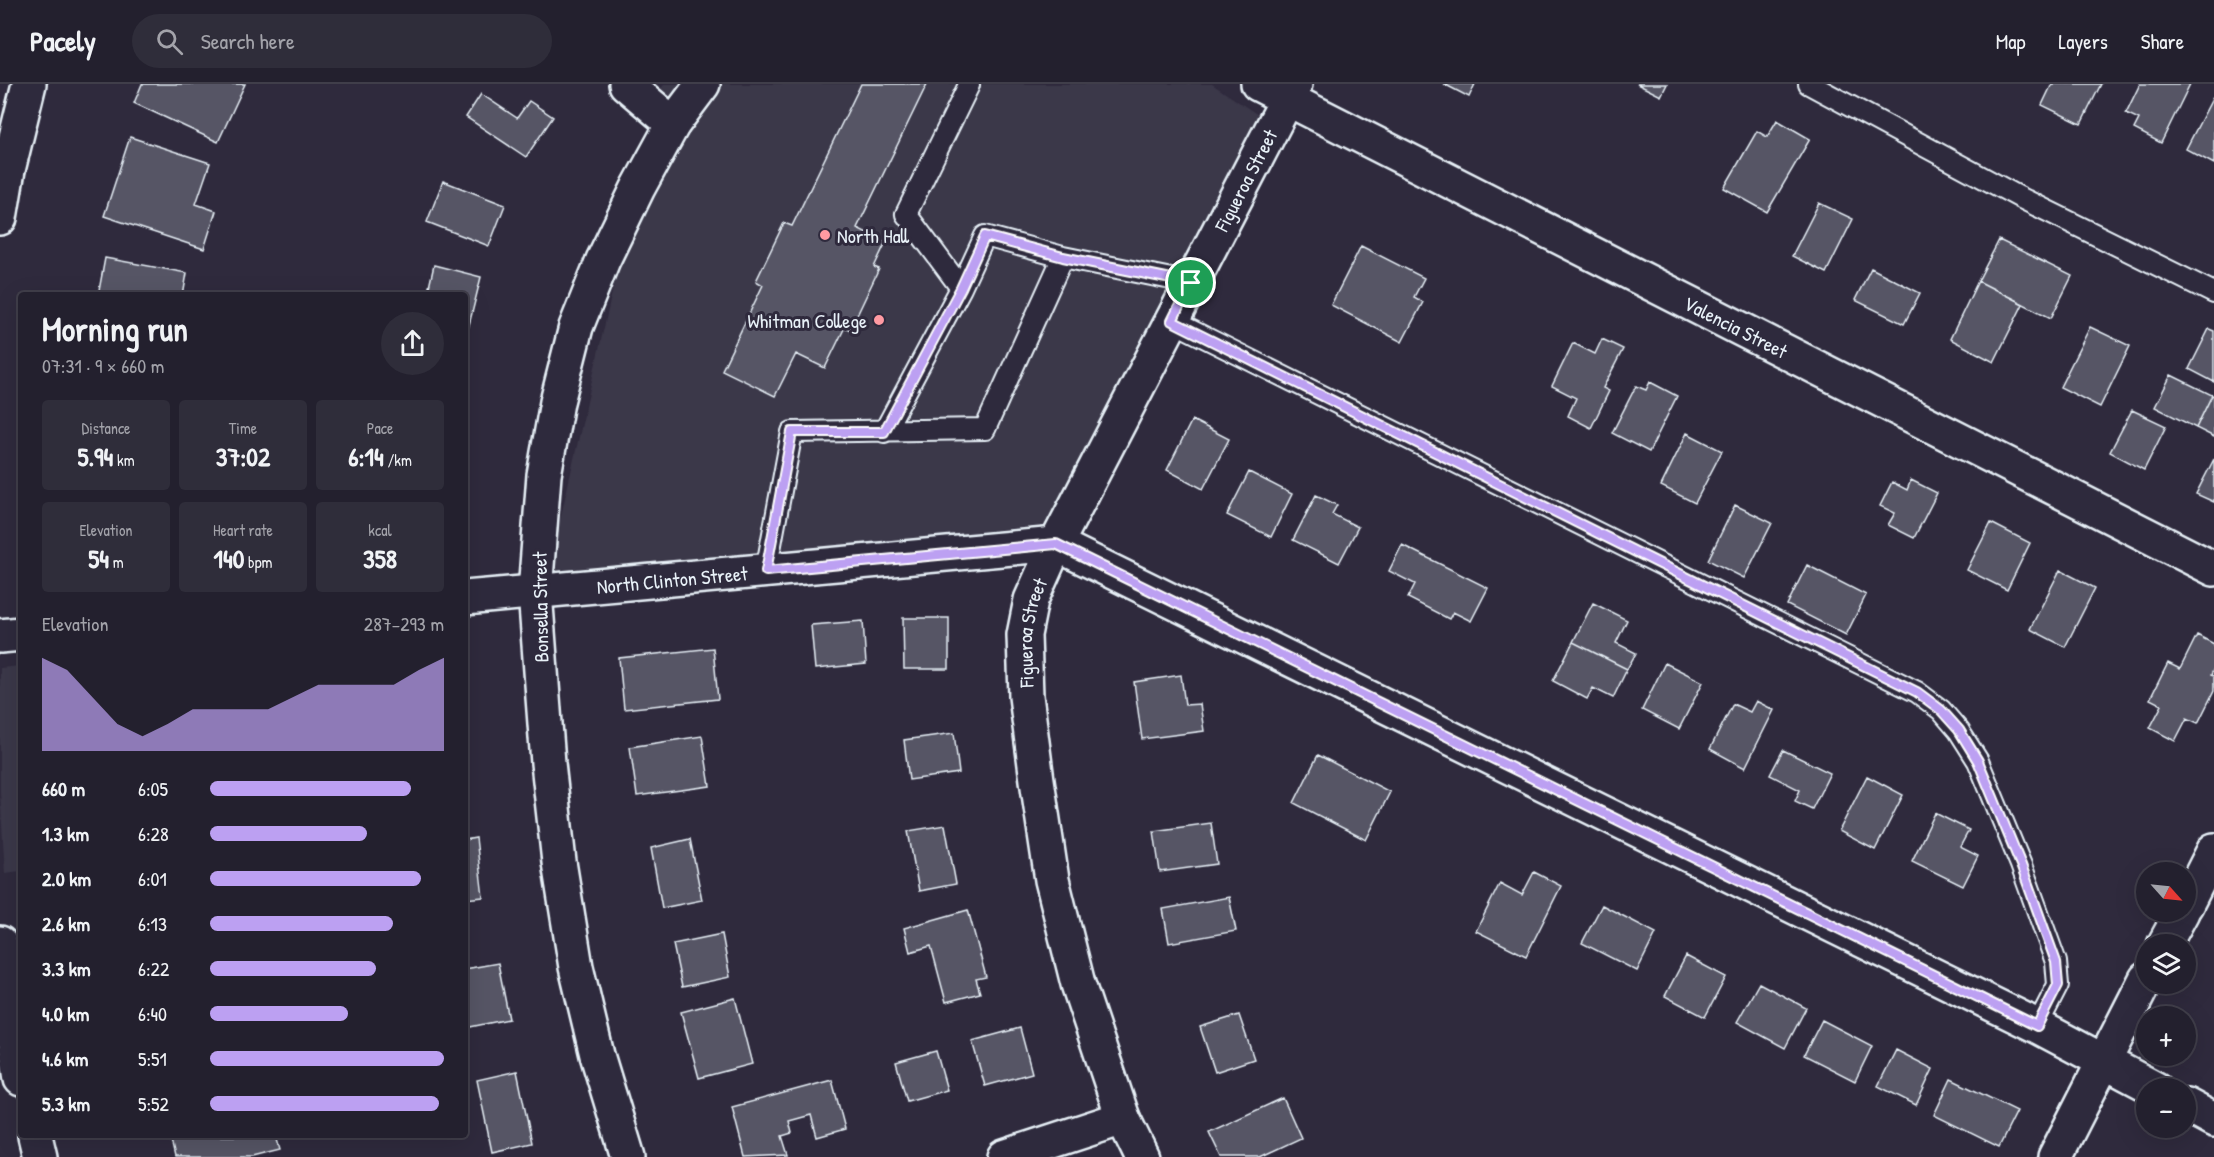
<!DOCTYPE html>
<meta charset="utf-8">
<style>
body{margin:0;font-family:"Patrick Hand",sans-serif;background:#2f2d3a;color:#f1f3f6;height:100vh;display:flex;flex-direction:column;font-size:22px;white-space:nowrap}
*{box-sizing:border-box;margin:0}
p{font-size:20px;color:#a3a3aa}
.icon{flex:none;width:33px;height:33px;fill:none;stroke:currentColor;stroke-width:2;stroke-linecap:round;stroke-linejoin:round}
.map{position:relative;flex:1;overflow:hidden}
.drawer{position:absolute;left:18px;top:208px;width:450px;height:846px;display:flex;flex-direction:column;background:#23202e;border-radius:6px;box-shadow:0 6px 24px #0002,0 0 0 2px #403e4a}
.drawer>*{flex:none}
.needle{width:39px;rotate:117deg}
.fabs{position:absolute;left:2136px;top:778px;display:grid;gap:12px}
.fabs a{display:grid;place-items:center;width:60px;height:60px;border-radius:50%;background:#23202e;box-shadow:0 6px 24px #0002,0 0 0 2px #403e4a;font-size:30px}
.pin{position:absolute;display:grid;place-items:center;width:51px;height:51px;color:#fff;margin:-26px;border:3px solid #fff;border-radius:50%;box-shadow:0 2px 6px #0007}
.round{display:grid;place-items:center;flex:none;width:63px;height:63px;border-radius:32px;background:#2f2d3a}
.head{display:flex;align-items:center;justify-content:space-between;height:102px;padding:0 24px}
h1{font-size:33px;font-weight:700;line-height:45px}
.figures{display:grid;grid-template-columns:repeat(3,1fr);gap:9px;height:102px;padding:6px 24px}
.figures div{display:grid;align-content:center;border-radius:6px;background:#2f2d3a;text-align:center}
.figures b{font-size:26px;font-weight:700}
.figures small{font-size:16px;font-weight:400}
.figures p{font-size:16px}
.chart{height:168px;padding:12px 24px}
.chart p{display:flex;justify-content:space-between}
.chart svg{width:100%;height:108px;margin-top:6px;fill:#bca0f2;opacity:.7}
ul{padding:0 24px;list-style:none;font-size:20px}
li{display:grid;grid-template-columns:96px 72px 1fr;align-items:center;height:45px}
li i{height:15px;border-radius:8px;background:#bca0f2}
header{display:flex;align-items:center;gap:36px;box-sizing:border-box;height:84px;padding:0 30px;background:#23202e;border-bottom:2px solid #403e4a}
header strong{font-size:28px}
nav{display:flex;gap:33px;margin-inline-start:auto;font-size:21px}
.search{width:420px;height:54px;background:#2f2d3a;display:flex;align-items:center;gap:15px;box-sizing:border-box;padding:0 21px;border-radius:33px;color:#a3a3aa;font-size:22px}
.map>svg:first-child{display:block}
.built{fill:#3b3749}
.building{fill:#575565;stroke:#e8f1f8;stroke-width:1.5}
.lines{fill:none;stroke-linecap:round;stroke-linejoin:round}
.lane-casing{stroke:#e8f1f8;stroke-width:24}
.street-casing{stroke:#e8f1f8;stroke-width:38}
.secondary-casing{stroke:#e8f1f8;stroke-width:38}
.lane{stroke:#2f2a3d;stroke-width:20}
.street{stroke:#2f2a3d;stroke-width:33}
.secondary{stroke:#2f2a3d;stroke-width:33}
.route-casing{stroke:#fff;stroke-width:12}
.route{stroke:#bca0f2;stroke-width:8}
.poi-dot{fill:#ff9aa2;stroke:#2f2a3d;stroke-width:2}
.labels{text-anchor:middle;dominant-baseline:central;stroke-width:6;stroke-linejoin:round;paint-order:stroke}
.street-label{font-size:20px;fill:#e8f1f8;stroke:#2f2a3d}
.poi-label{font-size:20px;fill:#e8f1f8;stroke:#2f2a3d;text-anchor:start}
</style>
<header>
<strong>Pacely</strong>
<div class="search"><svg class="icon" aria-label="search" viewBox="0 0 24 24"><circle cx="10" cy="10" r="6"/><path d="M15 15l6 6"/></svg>Search here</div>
<nav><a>Map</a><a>Layers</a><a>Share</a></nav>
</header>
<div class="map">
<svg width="2214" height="1073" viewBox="0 0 2214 1073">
<rect width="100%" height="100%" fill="#2f2a3d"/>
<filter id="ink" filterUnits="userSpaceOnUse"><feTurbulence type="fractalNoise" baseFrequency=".0167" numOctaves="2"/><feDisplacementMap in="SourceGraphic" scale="12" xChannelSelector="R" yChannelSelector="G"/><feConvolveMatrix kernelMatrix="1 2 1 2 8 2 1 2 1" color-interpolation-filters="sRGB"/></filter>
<g filter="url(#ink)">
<path class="built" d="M665 0H1212L1258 31 1047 441 547 493 658 7Z
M21 582V787L5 789 0 708V584Z"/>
<path class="building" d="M142 0H245L218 58 134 19Z
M861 0H927L857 144 886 158 874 183 879 185 850 246 845 243 825 284 796 270 775 312 722 286 763 201 756 197 784 139 792 142Z
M1444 0H1475L1469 13Z
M1637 0H1667L1661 12Z
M2052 0H2101L2081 40 2042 21Z
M2140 0H2190L2161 59 2134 45 2139 35 2126 29Z
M481 10 517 34 529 17 553 33 526 73 466 33Z
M2213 13 2214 14V80L2186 65Z
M1777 36 1810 55 1767 128 1724 104 1757 47 1767 53Z
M130 53 210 79 196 120 216 127 204 165 104 132Z
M443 97 505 121 489 162 427 138Z
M1819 119 1853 135 1826 189 1792 172Z
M1999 156 2072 192 2051 234 1978 197Z
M1361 162 1424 194 1414 213 1423 218 1402 258 1331 221Z
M105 174 187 189 183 212H98Z
M434 181 481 193 465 257V212H427Z
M1871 184 1920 209 1904 240 1855 216Z
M1978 197 2023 220 1994 278 1950 255Z
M2090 243 2130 262 2100 323 2060 303Z
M2209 245 2214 247V298L2189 285Z
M1602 255 1623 265 1603 304 1609 307 1591 344 1568 332 1576 314 1552 302 1573 259 1595 270Z
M2171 291 2212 311 2196 344 2155 323Z
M1650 298 1677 312 1649 368 1612 349 1636 302 1646 306Z
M2212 311 2214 312V353L2196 344Z
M2132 326 2166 342 2144 386 2110 368Z
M1192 336 1229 355 1203 405 1167 386Z
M1687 349 1722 367 1695 419 1661 402Z
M2214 375V418L2196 410Z
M1249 388 1292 410 1271 453 1227 431Z
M1911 396 1937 409 1914 454 1888 441 1895 429 1880 422 1892 398 1907 406Z
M1316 411 1337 421 1332 430 1358 443 1339 479 1293 456Z
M1735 421 1772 439 1744 494 1708 476Z
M1991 439 2030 459 2007 506 1967 486Z
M1402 461 1488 504 1471 537 1453 528 1449 535 1408 514 1415 500 1389 487Z
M1807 481 1866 511 1846 551 1787 521Z
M2060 486 2095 504 2065 563 2030 545Z
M1593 519 1627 536 1616 559 1636 569 1627 585 1573 558Z
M903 534H949V585H904Z
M863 537 866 580 815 585 811 541Z
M2197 551 2214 560V584L2211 591 2214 592V607L2198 639 2187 634 2175 657 2150 644 2162 621 2150 615 2168 579 2180 585Z
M1573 558 1627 585 1613 614 1593 604 1587 615 1553 597Z
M713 564 718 615 624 625 619 574Z
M1665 579 1703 598 1679 645 1642 626Z
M1181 591 1185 621 1200 620 1204 647 1142 655 1134 598Z
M1756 617 1774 626 1745 684 1710 665 1733 620 1750 628Z
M954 649 959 689 909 696 904 656Z
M702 652 710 702 637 712 630 663Z
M1783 666 1830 689 1812 725 1795 717 1800 706 1770 691Z
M1318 671 1390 708 1366 756 1294 719Z
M1867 692 1903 711 1875 766 1839 747Z
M1935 729 1969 746 1960 763 1978 772 1963 802 1912 777Z
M1211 739 1217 780 1160 788 1154 747Z
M945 741 956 800 919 807 908 747Z
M476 754 483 813 465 815V756Z
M690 755 702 816 662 824 651 764Z
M1534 788 1561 802 1526 872 1476 847 1500 799 1522 811Z
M1229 813 1236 847 1169 859 1163 825Z
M1602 821 1656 849 1637 887 1582 859Z
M968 826 986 893 976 895 980 909 946 918 931 862 910 868 904 844Z
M722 850 730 893 682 903 673 860Z
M1686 872 1726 893 1705 933 1665 912Z
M498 879 509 935 465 944V885Z
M1759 899 1806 924 1785 964 1737 938Z
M735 914 752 980 699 994 681 928Z
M1239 931 1254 975 1215 988 1200 943Z
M1822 936 1872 962 1855 997 1804 971Z
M1020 944 1032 989 985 1002 972 957Z
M1896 966 1933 985 1916 1021 1878 1002Z
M936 967 947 1006 907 1017 896 978Z
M517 987 532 1059 492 1068 477 996Z
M1951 995 2017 1027 1999 1063 1934 1031Z
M832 996 845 1045 817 1053 811 1031 789 1037 792 1049 782 1052 788 1071 745 1073 732 1023Z
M1283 1014 1301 1054 1260 1073H1221L1209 1048Z
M170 1052H276L280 1066 252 1073H175Z"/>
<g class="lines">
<g class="lane-casing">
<path id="lane" d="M1809 0 2019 113 2214 209
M961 204 906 130 969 1
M1172 237 1917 608 1941 626 1959 647 1978 677 2021 781 2056 878 2058 901 2037 942
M884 348 961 204 985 152 1063 173 1191 199
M766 487 792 348 985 345 1063 173"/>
</g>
<g class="street-casing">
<g id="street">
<path d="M626 0 673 40"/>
<path id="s1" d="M1258 0 2214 485"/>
<path d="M0 134 8 86 29 0"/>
<path d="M0 859 21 995"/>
<path d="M35 1052 40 1073"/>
<path d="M628 1073 597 971 576 883 559 778 548 679 535 508 544 391 557 318 576 243 603 176 638 104 673 40 703 0"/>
<path d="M1004 1073 1123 1034"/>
<path id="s2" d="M1142 1073 1123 1034 1078 900 1052 796 1037 696 1026 612 1024 551 1031 516 1056 460 1295 0"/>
</g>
</g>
<g class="secondary-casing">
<g id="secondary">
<path id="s3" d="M465 514 1056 460 2037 942 2156 1005"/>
<path d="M0 552 21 550"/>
<path d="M2186 821 2214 766"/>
<path d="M2164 861 2182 828"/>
<path d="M2186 1021 2214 1036"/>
<path d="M2055 1073 2146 895"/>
</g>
</g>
<use href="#lane" class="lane"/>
<use href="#street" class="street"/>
<use href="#secondary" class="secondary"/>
</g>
</g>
<g class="lines" filter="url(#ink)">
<g class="route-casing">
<path id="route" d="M985 152 1063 173 1191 199 1172 237 1917 608 1941 626 1959 646 1978 677 2021 781 2056 878 2058 901 2037 942 1056 460 766 487 792 348H884L961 204Z"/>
</g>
<use href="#route" class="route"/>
</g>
<g class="poi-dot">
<circle cx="825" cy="151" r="6"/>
<circle cx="879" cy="236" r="6"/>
</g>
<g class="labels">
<g class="street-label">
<text stroke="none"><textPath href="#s2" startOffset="1046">Figueroa Street</textPath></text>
<text stroke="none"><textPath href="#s1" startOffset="536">Valencia Street</textPath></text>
<text stroke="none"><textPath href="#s3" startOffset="208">North Clinton Street</textPath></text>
<text transform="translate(540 523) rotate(-91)">Bonsella Street</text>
<text stroke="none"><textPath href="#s2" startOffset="542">Figueroa Street</textPath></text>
</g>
<g class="poi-label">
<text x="837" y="151">North Hall</text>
<text x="867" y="236" text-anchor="end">Whitman College</text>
</g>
</g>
</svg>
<div class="fabs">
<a><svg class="needle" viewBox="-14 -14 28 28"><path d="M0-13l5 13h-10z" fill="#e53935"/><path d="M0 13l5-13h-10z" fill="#a3a3aa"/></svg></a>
<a><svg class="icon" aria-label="layers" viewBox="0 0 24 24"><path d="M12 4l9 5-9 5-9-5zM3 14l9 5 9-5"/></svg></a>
<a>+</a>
<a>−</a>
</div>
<div class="pin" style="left:1191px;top:199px;background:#1e9e55"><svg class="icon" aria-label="arrive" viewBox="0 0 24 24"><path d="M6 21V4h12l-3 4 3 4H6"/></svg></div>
<section class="drawer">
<div class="head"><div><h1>Morning run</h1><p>07:31 · 9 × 660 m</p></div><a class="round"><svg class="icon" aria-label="share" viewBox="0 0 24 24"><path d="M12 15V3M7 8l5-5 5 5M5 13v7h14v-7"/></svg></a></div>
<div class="figures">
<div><p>Distance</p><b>5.94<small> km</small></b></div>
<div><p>Time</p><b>37:02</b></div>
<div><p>Pace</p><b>6:14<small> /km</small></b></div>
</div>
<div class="figures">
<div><p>Elevation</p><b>54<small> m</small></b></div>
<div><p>Heart rate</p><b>140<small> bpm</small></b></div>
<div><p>kcal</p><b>358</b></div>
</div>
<div class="chart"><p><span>Elevation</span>287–293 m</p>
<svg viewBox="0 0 160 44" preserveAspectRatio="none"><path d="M0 44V6L10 11L20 22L30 33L40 38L50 33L60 27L70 27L80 27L90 27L100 22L110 17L120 17L130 17L140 17L150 11L160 6V44z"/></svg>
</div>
<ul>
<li><b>660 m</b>6:05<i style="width:86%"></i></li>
<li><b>1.3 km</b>6:28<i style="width:67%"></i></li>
<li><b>2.0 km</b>6:01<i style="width:90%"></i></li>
<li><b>2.6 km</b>6:13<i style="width:78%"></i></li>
<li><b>3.3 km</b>6:22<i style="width:71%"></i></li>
<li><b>4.0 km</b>6:40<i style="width:59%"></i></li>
<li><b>4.6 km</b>5:51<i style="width:100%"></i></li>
<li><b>5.3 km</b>5:52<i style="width:98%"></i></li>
</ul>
</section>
</div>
